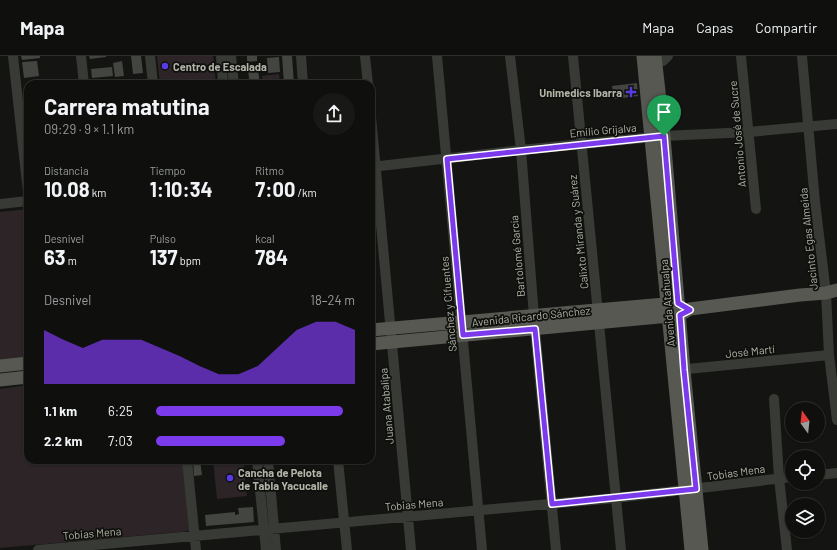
<!DOCTYPE html>
<html lang="es">
<meta charset="utf-8">
<style>
body{margin:0;font-family:Barlow,sans-serif;background:#181917;color:#f1f3f6;height:100vh;display:flex;flex-direction:column;font-size:15px;white-space:nowrap}
*{box-sizing:border-box;margin:0}
p{font-size:13px;color:#9b9d9e}
.icon{flex:none;width:22px;height:22px;fill:none;stroke:currentColor;stroke-width:2;stroke-linecap:round;stroke-linejoin:round}
.map{position:relative;flex:1;overflow:hidden}
.panel{position:absolute;left:24px;top:24px;width:351px;height:384px;display:flex;flex-direction:column;background:#0f100e;border-radius:12px;box-shadow:0 1px 3px #0004,0 0 0 1px #2f302e}
.panel>*{flex:none}
.needle{width:26px;rotate:345deg}
.fabs{position:absolute;left:785px;top:346px;display:grid;gap:8px}
.fabs a{display:grid;place-items:center;width:40px;height:40px;border-radius:50%;background:#0f100e;box-shadow:0 1px 3px #0004,0 0 0 1px #2f302e;font-size:20px}
.pin{position:absolute;display:grid;place-items:center;width:34px;height:34px;color:#fff;margin:-41px -17px;border-radius:50% 50% 50% 0;rotate:-45deg;box-shadow:0 0 4px #0007}
.pin .icon{rotate:45deg}
.round{display:grid;place-items:center;flex:none;width:42px;height:42px;border-radius:21px;background:#181917}
.headline{display:flex;align-items:center;justify-content:space-between;height:68px;padding:0 20px}
h1{font-size:22px;font-weight:700;line-height:30px}
.figures{display:grid;grid-template-columns:repeat(3,1fr);gap:6px;height:68px;padding:4px 20px}
.figures div{display:grid;align-content:center}
.figures b{font-size:20px;font-weight:700}
.figures small{font-size:11px;font-weight:400}
.figures p{font-size:11px}
.chart{height:112px;padding:8px 20px}
.chart p{display:flex;justify-content:space-between}
.chart svg{width:100%;height:72px;margin-top:4px;fill:#7c3aed;opacity:.7}
ul{padding:0 20px;list-style:none;font-size:13px}
li{display:grid;grid-template-columns:64px 48px 1fr;align-items:center;height:30px}
li i{height:10px;border-radius:5px;background:#7c3aed}
header{display:flex;align-items:center;gap:24px;box-sizing:border-box;height:56px;padding:0 20px;background:#0f100e;border-bottom:1px solid #2f302e}
header strong{font-size:19px}
nav{display:flex;gap:22px;margin-inline-start:auto;font-size:14px}
.map>svg:first-child{display:block}
.green{fill:#2c2427}
.building{fill:#434540}
.lines{fill:none;stroke-linecap:round;stroke-linejoin:round}
.minor{stroke:#383a35;stroke-width:10}
.major{stroke:#565851;stroke-width:13}
.route-casing{stroke:#fff;stroke-width:8}
.route{stroke:#7c3aed;stroke-width:5}
.poi-dot{fill:#583be5;stroke:#0f100e;stroke-width:1.5}
.labels{text-anchor:middle;dominant-baseline:central;stroke-width:3.5;stroke-linejoin:round;paint-order:stroke}
.poi-label{font-size:11px;font-weight:bold;fill:#b1b4a6;stroke:#0f100e;text-anchor:start}
.street-label{font-size:11px;fill:#b1b4a6;stroke:#0f100e}
</style>
<header>
<strong>Mapa</strong>
<nav><a>Mapa</a><a>Capas</a><a>Compartir</a></nav>
</header>
<div class="map">
<svg width="837" height="494" viewBox="0 0 837 494">
<rect width="100%" height="100%" fill="#141513"/>
<path class="green" d="M157 0H213L216 28H160Z
M279 18 280 28H263L262 20Z
M28 153V302L0 305V156Z
M28 329V404H184L190 475 0 492V333Z
M213 404H243L247 440 217 443Z"/>
<path class="building" d="M21 0H40V2L22 4Z
M89 0H106V1L90 3Z
M131 0H141L143 17 133 18Z
M247 0H257V5L247 6Z
M282 0H292L294 28H284Z
M279 1 280 16 268 17 267 2Z
M37 5 39 20 24 22 22 6Z
M122 5 124 20 115 21 113 7Z
M112 11 113 20 92 22 91 13Z
M258 14 260 28H250L248 15Z
M637 27 638 40 614 43 612 30Z
M193 404H200L202 419 194 420Z
M253 451 254 466 206 470 205 459 235 456V459L239 458 238 452Z"/>
<g class="lines">
<path class="minor" d="M13 0 28 136
M81 0 84 28
M150 0 153 28
M221 0 223 28
M231 0 234 28
M301 0 303 28
M365 0 368 28
M437 0 482 494
M510 0 521 94 535 273 556 494
M573 0 621 494
M741 0 756 153
M802 0 815 146 826 237 829 299 837 364
M656 7 663 5 668 0
M371 61 411 494
M371 111 521 94 664 80 749 76 837 68
M0 148 28 145
M677 314 829 299
M774 343 779 422 787 494
M187 404 196 494
M257 404 266 494
M268 404 276 494
M338 404 347 494
M818 419 837 417
M38 494 616 442 792 421"/>
<path class="major" d="M643 0 691 494
M655 0 664 80 684 314 702 494
M371 274 676 247
M371 288 680 259 690 253 800 239 826 237 837 234
M0 310 28 307
M0 324 28 321"/>
</g>
<g class="lines">
<g class="route-casing">
<path id="route" d="M664 80 678 247 690 254 680 259 684 314 696 433 552 448 535 273 463 279 447 103Z"/>
</g>
<use href="#route" class="route"/>
</g>
<g class="poi-dot">
<circle cx="165" cy="10" r="4"/>
<path d="M629 30h4v4h4v4h-4v4h-4v-4h-4v-4h4z"/>
<circle cx="230" cy="422" r="4"/>
</g>
<g class="labels">
<g class="poi-label">
<text x="173" y="10">Centro de Escalada</text>
<text x="622" y="36" text-anchor="end">Unimedics Ibarra</text>
<text x="238" y="416">Cancha de Pelota<tspan x="238" dy="13">de Tabla Yacucalle</tspan></text>
</g>
<g class="street-label">
<text transform="translate(603 74) rotate(-5)">Emilio Grijalva</text>
<text transform="translate(737 78) rotate(-95)">Antonio José de Sucre</text>
<text transform="translate(578 176) rotate(-96)">Calixto Miranda y Suárez</text>
<text transform="translate(808 183) rotate(-96)">Jacinto Egas Almeida</text>
<text transform="translate(517 200) rotate(-95)">Bartolomé García</text>
<text transform="translate(667 247) rotate(-95)">Avenida Atahualpa</text>
<text transform="translate(448 248) rotate(-95)">Sánchez y Cifuentes</text>
<text transform="translate(531 260) rotate(-6)">Avenida Ricardo Sánchez</text>
<text transform="translate(750 295) rotate(-6)">José Martí</text>
<text transform="translate(386 350) rotate(-95)">Juana Atabalipa</text>
<text transform="translate(736 416) rotate(-8)">Tobias Mena</text>
<text transform="translate(414 448) rotate(-5)">Tobias Mena</text>
<text transform="translate(92 477) rotate(-5)">Tobias Mena</text>
</g>
</g>
</svg>
<div class="fabs">
<a><svg class="needle" viewBox="-14 -14 28 28"><path d="M0-13l5 13h-10z" fill="#e53935"/><path d="M0 13l5-13h-10z" fill="#9b9d9e"/></svg></a>
<a><svg class="icon" aria-label="locate" viewBox="0 0 24 24"><circle cx="12" cy="12" r="6"/><path d="M12 2v4M12 18v4M2 12h4M18 12h4"/></svg></a>
<a><svg class="icon" aria-label="layers" viewBox="0 0 24 24"><path d="M12 4l9 5-9 5-9-5zM3 14l9 5 9-5"/></svg></a>
</div>
<div class="pin" style="left:664px;top:80px;background:#1e9e55"><svg class="icon" aria-label="arrive" viewBox="0 0 24 24"><path d="M6 21V4h12l-3 4 3 4H6"/></svg></div>
<section class="panel">
<div class="headline"><div><h1>Carrera matutina</h1><p>09:29 · 9 × 1.1 km</p></div><a class="round"><svg class="icon" aria-label="share" viewBox="0 0 24 24"><path d="M12 15V3M7 8l5-5 5 5M5 13v7h14v-7"/></svg></a></div>
<div class="figures">
<div><p>Distancia</p><b>10.08<small> km</small></b></div>
<div><p>Tiempo</p><b>1:10:34</b></div>
<div><p>Ritmo</p><b>7:00<small> /km</small></b></div>
</div>
<div class="figures">
<div><p>Desnivel</p><b>63<small> m</small></b></div>
<div><p>Pulso</p><b>137<small> bpm</small></b></div>
<div><p>kcal</p><b>784</b></div>
</div>
<div class="chart"><p><span>Desnivel</span>18–24 m</p>
<svg viewBox="0 0 160 44" preserveAspectRatio="none"><path d="M0 44V11L10 17L20 22L30 17L40 17L50 17L60 22L70 27L80 33L90 38L100 38L110 33L120 22L130 11L140 6L150 6L160 11V44z"/></svg>
</div>
<ul>
<li><b>1.1 km</b>6:25<i style="width:94%"></i></li>
<li><b>2.2 km</b>7:03<i style="width:65%"></i></li>
</ul>
</section>
</div>
